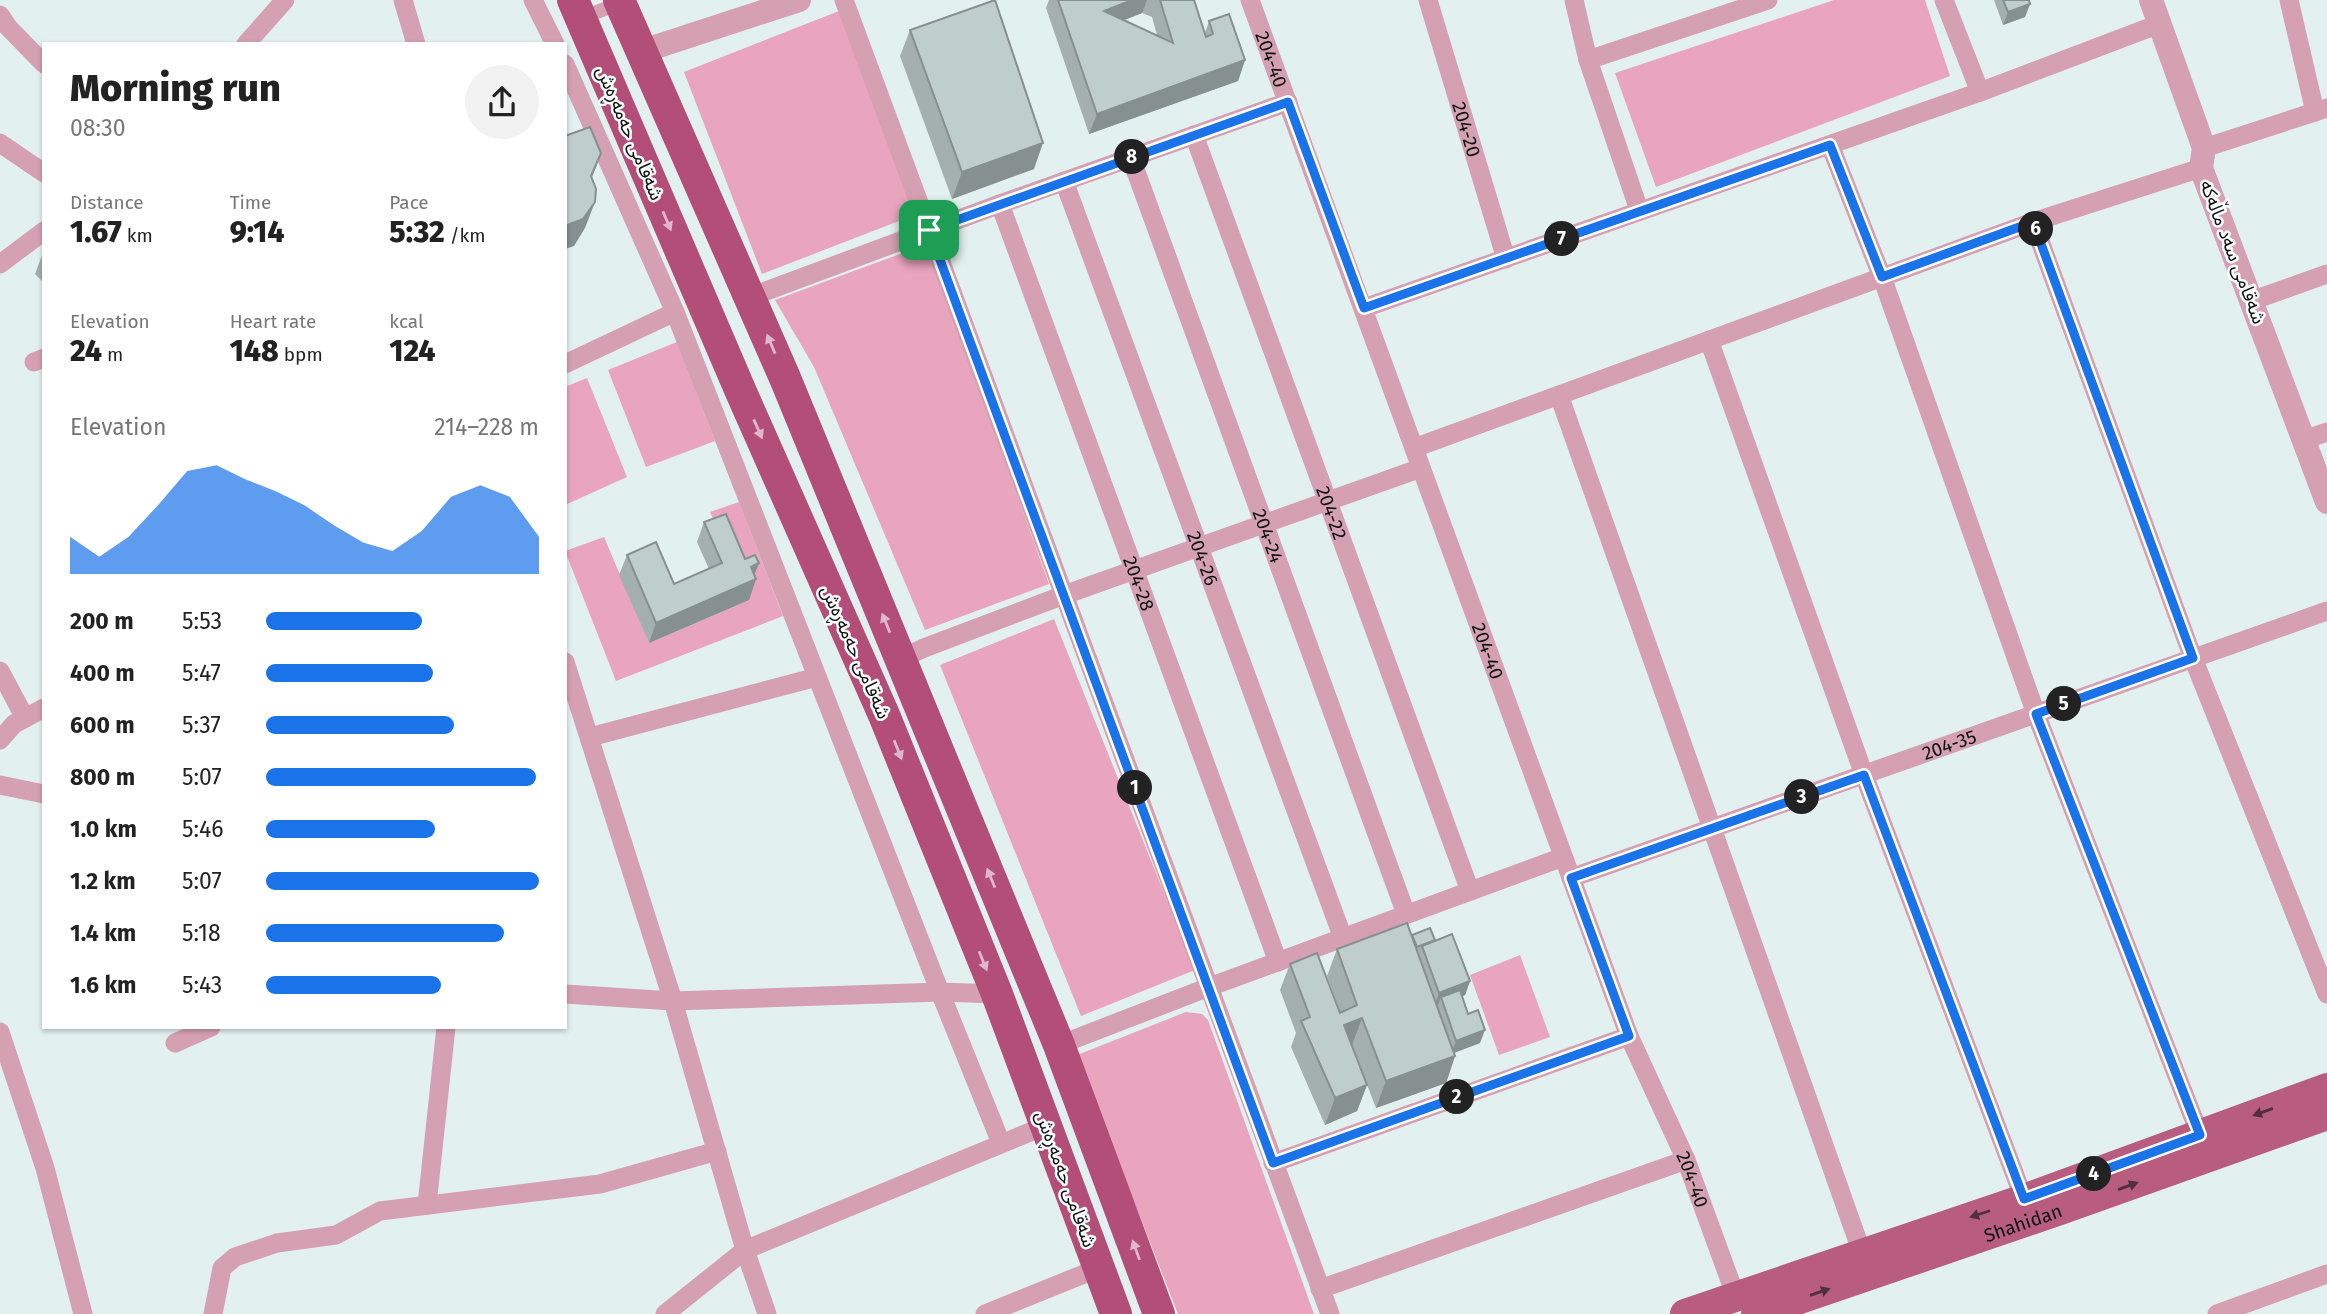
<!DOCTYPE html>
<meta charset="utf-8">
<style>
body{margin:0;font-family:"Fira Sans","Noto Sans Arabic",sans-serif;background:#f2f2f2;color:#222;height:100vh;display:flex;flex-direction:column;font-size:26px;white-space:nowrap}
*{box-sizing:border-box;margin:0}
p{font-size:23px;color:#767676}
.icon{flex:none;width:38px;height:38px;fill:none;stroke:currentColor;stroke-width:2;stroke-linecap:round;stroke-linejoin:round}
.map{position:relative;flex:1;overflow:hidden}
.details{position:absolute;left:42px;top:42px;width:525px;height:987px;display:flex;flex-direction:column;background:#fff;border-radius:0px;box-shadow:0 2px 5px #0004}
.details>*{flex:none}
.pin{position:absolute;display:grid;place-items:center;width:60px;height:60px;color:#fff;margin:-30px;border-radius:14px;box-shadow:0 4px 10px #0006}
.km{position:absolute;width:35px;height:35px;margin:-18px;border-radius:50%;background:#222;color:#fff;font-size:19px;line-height:35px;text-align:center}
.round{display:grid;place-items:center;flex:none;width:74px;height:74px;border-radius:37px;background:#f2f2f2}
.headline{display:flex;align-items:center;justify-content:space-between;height:119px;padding:0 28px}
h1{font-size:38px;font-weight:800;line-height:52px}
.figures{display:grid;grid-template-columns:repeat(3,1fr);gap:10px;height:119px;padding:7px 28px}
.figures div{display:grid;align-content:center}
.figures b{font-size:30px;font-weight:800}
.figures small{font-size:19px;font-weight:400}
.figures p{font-size:19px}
.chart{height:196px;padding:14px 28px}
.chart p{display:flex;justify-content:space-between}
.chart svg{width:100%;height:126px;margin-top:7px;fill:#1a73e8;opacity:.7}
ul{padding:0 28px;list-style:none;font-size:23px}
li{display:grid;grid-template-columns:112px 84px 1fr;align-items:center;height:52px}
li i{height:18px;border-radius:9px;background:#1a73e8}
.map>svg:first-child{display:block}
.green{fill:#e9a5bd}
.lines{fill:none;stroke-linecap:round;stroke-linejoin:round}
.pedestrian{stroke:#d4a0b2;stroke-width:14}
.minor{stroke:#d4a0b2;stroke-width:19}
.tertiary{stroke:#d4a0b2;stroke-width:24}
.primary{stroke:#b85c80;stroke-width:30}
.trunk{stroke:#b24e78;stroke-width:32}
.wall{fill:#a4b0af;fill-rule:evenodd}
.shaded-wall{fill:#86908e}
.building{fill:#bfcdcb;stroke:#86908e;stroke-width:2}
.oneway{fill:#e0b8c9}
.oneway2{fill:#51303d}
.route-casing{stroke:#fff;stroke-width:14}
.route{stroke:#1a73e8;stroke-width:9}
.labels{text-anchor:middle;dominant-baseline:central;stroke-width:5;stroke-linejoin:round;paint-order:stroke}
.street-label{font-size:19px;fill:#0d1211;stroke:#fff}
</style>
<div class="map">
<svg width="2327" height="1314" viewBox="0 0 2327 1314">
<rect width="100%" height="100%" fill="#e2f0ef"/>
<path class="green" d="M1834 0H1925L1950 76 1656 187 1615 73Z
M839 11 917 214 762 274 684 72Z
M927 244 1049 584 925 630 814 367 775 300Z
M677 342 715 441 646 467 608 370Z
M587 378 627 477 565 505V387Z
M739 502 783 616 616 681 565 551 604 537 649 643 749 600 710 512Z
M1054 619 1195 970 1081 1016 940 665Z
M1520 955 1550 1037 1499 1055 1470 975Z
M1186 1012 1202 1014 1208 1020 1314 1314H1178L1077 1055Z"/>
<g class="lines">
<path class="pedestrian" d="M578 19 621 3"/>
<g class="minor">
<path d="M403 0 416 44"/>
<path d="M533 0 555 44"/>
<path d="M844 0 1330 1314"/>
<path id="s1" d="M1250 0 1629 1036 1686 1160 1736 1297"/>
<path id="s2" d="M1428 0 1506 259"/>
<path d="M1574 0 1588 60 1639 210"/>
<path d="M1944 0 1980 92"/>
<path d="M2289 0 2315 112"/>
<path d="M0 15 8 27 44 64"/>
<path d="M246 44 285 0"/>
<path d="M1588 60 1768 0"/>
<path d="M565 64 675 312 940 992 1001 1143"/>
<path id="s3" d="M1194 135 1470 891"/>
<path d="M0 143 44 173"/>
<path d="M1830 145 1882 277 2036 714 2200 1135"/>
<path d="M2204 148 2327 108"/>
<path id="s4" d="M1131 158 1406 914"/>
<path id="s5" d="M1064 181 1343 938"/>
<path id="s6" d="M1000 204 1278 962"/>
<path d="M2033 222 2193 658 2327 994"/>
<path d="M0 264 44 231"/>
<path d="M751 299 766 291 1000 204 1288 102"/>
<path d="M2251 301 2327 274"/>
<path d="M1364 308 1980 92 2159 24"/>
<path d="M1709 340 1864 775 2024 1199"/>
<path d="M34 362 44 358"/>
<path d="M565 364 675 312"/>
<path d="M1559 395 1862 1253"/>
<path d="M2304 440 2327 432"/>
<path d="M1414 448 2033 222 2201 168"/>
<path d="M900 659 924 648 1064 595 1421 468"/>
<path d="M565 662 673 1001 745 1250 767 1314"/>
<path d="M0 671 25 718"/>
<path d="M590 737 817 677"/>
<path d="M0 740 14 724 44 708"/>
<path d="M0 785 44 794"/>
<path id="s7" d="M1571 878 2327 611"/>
<path d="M565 994 673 1001 940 992 997 994"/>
<path d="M0 1032 45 1168 83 1314"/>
<path d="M175 1043 211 1027"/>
<path d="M1059 1045 1209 987 1563 857"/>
<path d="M1273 1163 1629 1036"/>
<path d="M427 1205 446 1027"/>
<path d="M1320 1289 1686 1160"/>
<path d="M213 1314 222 1268 235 1257 277 1243 336 1235 380 1211 600 1184 717 1151"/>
<path d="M665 1314 745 1250 1047 1125"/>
<path d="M985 1314 1099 1268"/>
<path d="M2217 1314 2327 1274"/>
</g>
<path class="tertiary" d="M2151 0 2204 148 2201 168 2327 502
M643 51 799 0"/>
<g class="primary">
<path d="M1685 1314 2024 1199 2327 1088"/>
<path id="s8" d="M1756 1314 2060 1210 2327 1115"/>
</g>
<path class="trunk" d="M573 0 741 392 884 715 997 994 1116 1314
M619 0 785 378 1059 1045 1159 1314"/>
</g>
<path class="wall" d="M1049 0H1194L1205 33 1209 21 1245 60 1238 81 1089 134 1046 8ZM1142 13 1152 17 1157 35 1124 20Z
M1994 0H2029L2030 4 2025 17 2003 25Z
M910 30 1034 169 952 199 900 56Z
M44 250V283L35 274Z
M704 522 745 559 759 563 754 575 756 579 749 600 649 643 619 575 627 555 674 584 709 569 697 542Z
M1412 936 1435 940 1470 981 1465 995 1462 996 1480 1043 1454 1053 1455 1056 1446 1083 1376 1108 1354 1051 1367 1085 1357 1111 1325 1125 1291 1047 1296 1033 1280 990 1290 964 1340 1012 1327 976 1337 949Z"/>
<path class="shaded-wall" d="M1132 0H1147L1142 13 1097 31 1104 11Z
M2030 4 2025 17 2003 25 2008 12Z
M1245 60 1238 81 1089 134 1097 114Z
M1043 143 1034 169 952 199 962 172Z
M601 153 591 180V176Z
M595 202 585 228 574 246 565 249V229L567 225Z
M759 563 752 581 756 579 749 600 649 643 656 623Z
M1470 981 1465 995 1443 1003 1441 997 1438 1005 1434 1007 1439 993Z
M1362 1018 1352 1045 1344 1025Z
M1485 1030 1480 1043 1451 1054 1456 1041Z
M1455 1056 1446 1083 1376 1108 1386 1081Z
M1367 1085 1357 1111 1325 1125 1335 1098Z"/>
<path class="building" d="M995 0 1043 143 962 172 910 30Z
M1058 0H1132L1104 11 1173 43 1160 0H1194L1206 37 1213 34 1209 21 1229 14 1245 60 1097 114Z
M2003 0H2029L2030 4 2008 12Z
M590 127 601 153 591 176 596 189 595 202 583 219 567 225 565 229V136Z
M726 514 745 559 755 555 759 563 751 567 756 579 656 623 627 555 656 542 674 584 722 563 704 522Z
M1407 923 1455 1056 1386 1081 1362 1018 1344 1025 1367 1085 1335 1098 1301 1021 1310 1017 1290 964 1317 953 1340 1013 1357 1005 1337 949Z
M1430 928 1435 940 1417 947 1412 935Z
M1452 934 1470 981 1439 993 1422 946Z
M1460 990 1468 1014 1478 1010 1485 1030 1456 1041 1441 997Z"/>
<defs><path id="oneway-solid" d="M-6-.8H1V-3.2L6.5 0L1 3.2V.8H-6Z" transform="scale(1.75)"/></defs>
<g class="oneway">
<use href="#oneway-solid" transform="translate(667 221) rotate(67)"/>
<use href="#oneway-solid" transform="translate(771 344) rotate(-113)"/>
<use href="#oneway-solid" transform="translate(758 429) rotate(66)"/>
<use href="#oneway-solid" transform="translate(886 623) rotate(-112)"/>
<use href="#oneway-solid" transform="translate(898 750) rotate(68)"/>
<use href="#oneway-solid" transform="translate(991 878) rotate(-112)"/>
<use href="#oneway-solid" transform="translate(983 961) rotate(68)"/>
<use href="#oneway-solid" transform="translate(1136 1250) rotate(-110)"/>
</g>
<g class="oneway2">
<use href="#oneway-solid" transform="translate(2263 1112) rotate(160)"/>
<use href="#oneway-solid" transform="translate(2128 1186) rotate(-20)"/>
<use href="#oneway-solid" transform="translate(1980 1214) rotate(162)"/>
<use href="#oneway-solid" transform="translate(1820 1292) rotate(-19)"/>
</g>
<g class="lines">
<g class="route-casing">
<path id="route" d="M1288 102 1364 308 1830 145 1882 277 2033 222 2193 658 2036 714 2200 1135 2024 1199 1864 775 1571 878 1629 1036 1273 1163 929 230Z"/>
</g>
<use href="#route" class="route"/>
</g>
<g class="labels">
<g class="street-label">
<text stroke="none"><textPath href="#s1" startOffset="63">204-40</textPath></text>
<text stroke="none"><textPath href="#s2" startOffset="135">204-20</textPath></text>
<text transform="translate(630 133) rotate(67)">شەقامی حەمەڕەش</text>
<text transform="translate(2233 252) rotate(69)">شەقامی سەد ماڵەکە</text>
<text stroke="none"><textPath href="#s3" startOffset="402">204-22</textPath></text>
<text stroke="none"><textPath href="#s4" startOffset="402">204-24</textPath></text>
<text stroke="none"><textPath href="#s5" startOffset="402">204-26</textPath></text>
<text stroke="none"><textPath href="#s6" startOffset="404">204-28</textPath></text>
<text stroke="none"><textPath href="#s1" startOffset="693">204-40</textPath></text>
<text transform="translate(856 652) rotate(66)">شەقامی حەمەڕەش</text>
<text stroke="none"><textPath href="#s7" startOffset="401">204-35</textPath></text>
<text transform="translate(1066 1179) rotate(70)">شەقامی حەمەڕەش</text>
<text stroke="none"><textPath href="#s1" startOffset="1260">204-40</textPath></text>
<text stroke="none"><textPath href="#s8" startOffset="282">Shahidan</textPath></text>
</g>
</g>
</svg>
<div class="pin" style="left:929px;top:230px;background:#1e9e55"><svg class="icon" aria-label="arrive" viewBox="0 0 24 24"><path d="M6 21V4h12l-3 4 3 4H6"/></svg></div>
<b class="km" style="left:1135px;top:788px">1</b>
<b class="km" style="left:1457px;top:1097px">2</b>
<b class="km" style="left:1802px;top:797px">3</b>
<b class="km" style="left:2094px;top:1174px">4</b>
<b class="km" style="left:2064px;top:704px">5</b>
<b class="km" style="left:2036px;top:229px">6</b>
<b class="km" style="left:1562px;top:239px">7</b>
<b class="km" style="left:1132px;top:157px">8</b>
<section class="details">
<div class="headline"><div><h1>Morning run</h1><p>08:30</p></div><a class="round"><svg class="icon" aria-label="share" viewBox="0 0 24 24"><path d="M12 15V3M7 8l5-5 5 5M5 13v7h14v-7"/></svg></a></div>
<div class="figures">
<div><p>Distance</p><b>1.67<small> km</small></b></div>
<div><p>Time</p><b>9:14</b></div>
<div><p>Pace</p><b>5:32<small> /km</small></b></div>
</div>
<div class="figures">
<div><p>Elevation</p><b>24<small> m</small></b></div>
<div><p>Heart rate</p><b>148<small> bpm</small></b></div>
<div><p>kcal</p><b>124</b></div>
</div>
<div class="chart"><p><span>Elevation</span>214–228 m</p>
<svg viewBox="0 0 160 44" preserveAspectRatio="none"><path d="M0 44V31L10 38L20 31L30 20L40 8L50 6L60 11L70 15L80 20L90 27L100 33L110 36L120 29L130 17L140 13L150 17L160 31V44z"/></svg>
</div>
<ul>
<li><b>200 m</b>5:53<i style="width:57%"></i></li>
<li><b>400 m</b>5:47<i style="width:61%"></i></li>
<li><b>600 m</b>5:37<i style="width:69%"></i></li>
<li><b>800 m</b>5:07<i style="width:99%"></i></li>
<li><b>1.0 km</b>5:46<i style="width:62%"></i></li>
<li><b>1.2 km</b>5:07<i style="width:100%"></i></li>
<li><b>1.4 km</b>5:18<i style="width:87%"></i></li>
<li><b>1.6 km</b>5:43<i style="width:64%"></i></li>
</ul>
</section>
</div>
